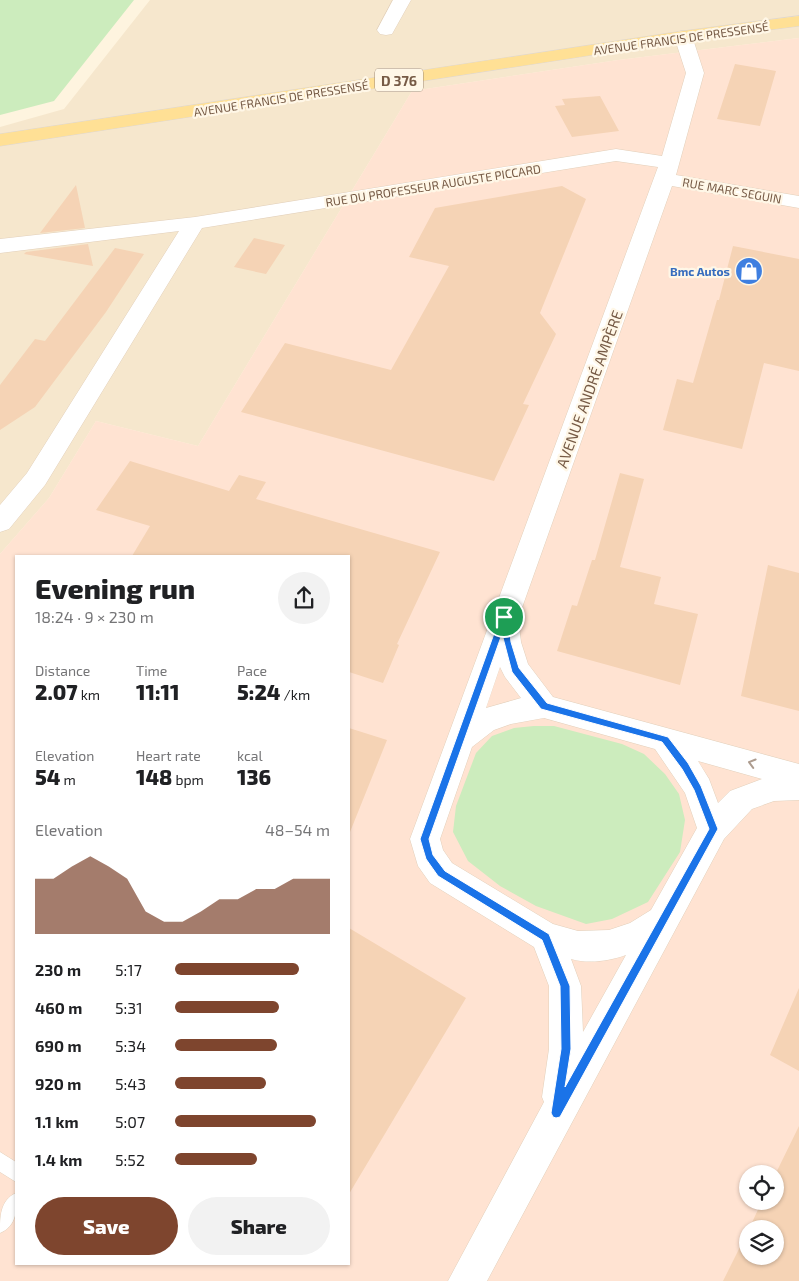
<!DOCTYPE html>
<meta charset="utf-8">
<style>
body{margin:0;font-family:"Exo 2",sans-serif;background:#f2f2f2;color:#202124;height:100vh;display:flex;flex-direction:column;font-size:19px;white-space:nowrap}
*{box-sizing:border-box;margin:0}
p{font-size:16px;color:#757577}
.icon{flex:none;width:28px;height:28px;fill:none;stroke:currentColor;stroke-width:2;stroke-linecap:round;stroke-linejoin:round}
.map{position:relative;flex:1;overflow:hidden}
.drawer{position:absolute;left:15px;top:555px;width:335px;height:710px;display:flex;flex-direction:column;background:#fff;border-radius:0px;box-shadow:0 1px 4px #0004}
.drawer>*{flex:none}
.controls{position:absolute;left:739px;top:1165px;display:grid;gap:10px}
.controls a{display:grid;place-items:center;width:45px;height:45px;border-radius:50%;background:#fff;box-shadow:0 1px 4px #0004;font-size:25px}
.pin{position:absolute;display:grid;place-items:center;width:42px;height:42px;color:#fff;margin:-21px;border:2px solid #fff;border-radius:50%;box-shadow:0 1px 5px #0007}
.round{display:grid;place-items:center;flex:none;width:52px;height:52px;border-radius:26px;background:#f2f2f2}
.head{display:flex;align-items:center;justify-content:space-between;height:85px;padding:0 20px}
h1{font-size:28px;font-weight:800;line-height:38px}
.stats{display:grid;grid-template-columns:repeat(3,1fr);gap:8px;height:85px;padding:5px 20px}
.stats div{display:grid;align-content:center}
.stats b{font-size:21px;font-weight:800}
.stats small{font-size:14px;font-weight:400}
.stats p{font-size:14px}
.chart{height:140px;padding:10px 20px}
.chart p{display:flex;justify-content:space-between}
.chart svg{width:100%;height:90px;margin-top:5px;fill:#7e452e;opacity:.7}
.primary-button{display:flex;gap:10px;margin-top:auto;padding:10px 20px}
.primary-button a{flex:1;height:58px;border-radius:30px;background:#7e452e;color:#fff;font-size:20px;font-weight:800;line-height:58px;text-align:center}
.primary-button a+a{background:#f2f2f2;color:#202124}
ul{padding:0 20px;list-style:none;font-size:16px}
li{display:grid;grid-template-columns:80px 60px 1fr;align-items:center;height:38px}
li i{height:12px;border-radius:6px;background:#7e452e}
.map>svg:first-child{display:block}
.residential{fill:#f6e7cd}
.commercial{fill:#ffe3d2;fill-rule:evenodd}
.green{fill:#ccecbd}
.building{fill:#f5d3b5}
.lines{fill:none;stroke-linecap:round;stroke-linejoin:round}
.service-casing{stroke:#e2d0bb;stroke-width:1}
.minor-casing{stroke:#e2d0bb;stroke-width:1}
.primary-casing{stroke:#ded7d2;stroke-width:1}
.service{fill:#fff;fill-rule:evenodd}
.minor{fill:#fff;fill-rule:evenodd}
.primary{fill:#ffe095;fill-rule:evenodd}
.oneway{stroke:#ad9c8f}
.route{fill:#1a73e8;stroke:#fff;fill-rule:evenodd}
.labels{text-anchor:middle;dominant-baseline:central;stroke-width:4.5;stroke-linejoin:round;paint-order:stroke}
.far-street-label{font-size:12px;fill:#765a45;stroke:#fff7e7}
.far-shop-label{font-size:12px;font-weight:bold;fill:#366cbe;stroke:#fff7e7;text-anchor:end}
.shield{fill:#fff7e7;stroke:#9f8976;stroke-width:1}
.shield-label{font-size:14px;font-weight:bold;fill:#765a45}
.street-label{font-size:15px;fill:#765a45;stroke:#fff7e7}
</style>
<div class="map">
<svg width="799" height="1281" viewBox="0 0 799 1281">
<rect width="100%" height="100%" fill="#fef4df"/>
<path class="residential" d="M150 0H799V38L618 60 412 91 198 446 96 421 49 498 0 554V127L64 109Z"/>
<path class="commercial" d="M799 38V1281H0V554L49 498 96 421 198 446 412 91 618 60ZM16 556H349V1264H16ZM748 1174H775V1201H748ZM748 1229H775V1256H748Z"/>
<path class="green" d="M0 0H134L54 101 0 115Z
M534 726H554L622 744 644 754 665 774 679 794 685 820 680 852 648 902 612 919 586 924 536 906 500 886 468 861 453 832 456 806 476 753 492 736 514 728Z"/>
<path class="building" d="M735 64 776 71 760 126 717 119Z
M600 96 619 131 572 137 555 106 565 105 562 99Z
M76 185 85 228 40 233Z
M562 186 586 199 540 313 556 334 523 404 529 405 494 481 241 412 285 343 391 370 449 266 409 257 435 208Z
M254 238 285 245 266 274 234 267Z
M88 244 93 266 24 254 26 252Z
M733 246 799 259V371L764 363 742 449 663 430 677 379 693 383 717 300H719Z
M115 248 144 254 106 312 35 407 0 430V385L35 339 45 341Z
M130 461 229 491 239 475 266 482 256 499 440 552 397 644 399 645 383 683 349 672V556H132L150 526 96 510Z
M620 473 644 479 620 567 661 577 654 604 698 614 680 685 557 651 572 605 577 606 592 560H595Z
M768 565 799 573V711L741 696Z
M349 728 387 740 350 832 349 831Z
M349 928 466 998 349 1194Z
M799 988V1071L770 1055Z
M799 1126V1281H723L748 1231V1256H775V1229H749L762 1201H775V1175Z"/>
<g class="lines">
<g class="service-casing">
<path id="service" d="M0 1152 16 1162V1182L0 1172Z
M16 1193C17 1209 17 1226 0 1233 0 1217 0 1200 16 1193Z"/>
</g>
<g class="minor-casing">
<path id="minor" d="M393 0H411L392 34 386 35 380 34 377 30Z
M683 31 689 32 692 36 704 73 676 175 799 196V208L672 186 518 619 521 642 528 664 553 697 799 764V800L774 801 752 809 724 839 487 1281H448L544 1102 542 1097 549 1049V986L534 947 430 883 418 866 410 839 658 167 616 161 202 228 45 485 9 529 0 532V505L27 473 179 231 0 253V239L195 217 616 149 662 156 686 73 674 36 677 32ZM500 667 505 677 521 698 486 708ZM544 718 655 749 685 793 697 828 651 910 630 923 609 930 578 931 553 924 452 863 443 850 440 839 472 747 494 730 511 724ZM698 761 762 779 730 791 718 803 709 779ZM626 955 583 1032 581 986 571 959C589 964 609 961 626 955Z"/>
</g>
<g class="primary-casing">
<path id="primary" d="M799 16V26L683 41 0 146V134L683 31Z"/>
</g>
<use href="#service" class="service"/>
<use href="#minor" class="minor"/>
<use href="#primary" class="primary"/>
</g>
<defs><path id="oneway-chevron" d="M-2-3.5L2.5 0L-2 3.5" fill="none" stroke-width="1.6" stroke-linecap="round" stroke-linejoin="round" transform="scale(1.25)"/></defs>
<use class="oneway" href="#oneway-chevron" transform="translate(752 763) rotate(-164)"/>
<path class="route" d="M504 614 508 617 511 642 519 668 547 703 668 737 688 763 701 786 718 829 560 1117 556 1118 553 1117 551 1113 561 1049 560 986 542 940 438 876 426 859 420 839 500 617ZM502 634 512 672 541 709 662 742 682 769 694 790 709 829 565 1087 571 1049 570 986 549 934 445 871 433 855 429 839Z"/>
<defs>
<g id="shop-disc" transform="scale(1.4375)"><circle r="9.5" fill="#3f7fe0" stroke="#fff7e7"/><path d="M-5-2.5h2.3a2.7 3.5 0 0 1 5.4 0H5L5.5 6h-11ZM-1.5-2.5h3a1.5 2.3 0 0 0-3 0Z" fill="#fff"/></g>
</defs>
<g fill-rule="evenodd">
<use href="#shop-disc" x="749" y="271"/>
</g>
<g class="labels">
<g class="far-street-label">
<text transform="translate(681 38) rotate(-8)">AVENUE FRANCIS DE PRESSENSÉ</text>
<text transform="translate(281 98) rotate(-9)">AVENUE FRANCIS DE PRESSENSÉ</text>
<text transform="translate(433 185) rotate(-9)">RUE DU PROFESSEUR AUGUSTE PICCARD</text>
<text transform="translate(732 190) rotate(10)">RUE MARC SEGUIN</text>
</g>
<g class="far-shop-label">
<text x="730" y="271">Bmc Autos</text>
</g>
<rect class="shield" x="375" y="68.5" width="48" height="23" rx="4"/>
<g class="shield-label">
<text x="399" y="80">D 376</text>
</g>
<g class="street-label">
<text transform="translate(589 389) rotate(-70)">AVENUE ANDRÉ AMPÈRE</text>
</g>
</g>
</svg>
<div class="controls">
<a><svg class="icon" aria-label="locate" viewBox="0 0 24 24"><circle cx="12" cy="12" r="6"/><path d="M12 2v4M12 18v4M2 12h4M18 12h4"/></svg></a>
<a><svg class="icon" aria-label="layers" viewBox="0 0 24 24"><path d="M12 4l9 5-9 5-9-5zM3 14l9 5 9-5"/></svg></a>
</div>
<div class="pin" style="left:504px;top:617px;background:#1e9e55"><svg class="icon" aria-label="arrive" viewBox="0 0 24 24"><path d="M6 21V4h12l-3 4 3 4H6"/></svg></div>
<section class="drawer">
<div class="head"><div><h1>Evening run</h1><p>18:24 · 9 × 230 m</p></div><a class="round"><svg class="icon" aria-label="share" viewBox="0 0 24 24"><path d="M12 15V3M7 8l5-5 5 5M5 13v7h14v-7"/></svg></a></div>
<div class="stats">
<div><p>Distance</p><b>2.07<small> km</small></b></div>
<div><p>Time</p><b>11:11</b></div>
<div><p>Pace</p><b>5:24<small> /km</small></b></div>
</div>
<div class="stats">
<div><p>Elevation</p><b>54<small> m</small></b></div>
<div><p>Heart rate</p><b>148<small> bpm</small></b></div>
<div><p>kcal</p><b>136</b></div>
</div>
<div class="chart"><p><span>Elevation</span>48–54 m</p>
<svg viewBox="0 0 160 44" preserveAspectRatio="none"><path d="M0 44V17L10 17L20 11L30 6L40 11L50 17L60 33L70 38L80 38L90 33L100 27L110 27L120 22L130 22L140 17L150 17L160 17V44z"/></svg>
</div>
<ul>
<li><b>230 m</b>5:17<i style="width:80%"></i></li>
<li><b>460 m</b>5:31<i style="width:67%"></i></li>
<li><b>690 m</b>5:34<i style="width:66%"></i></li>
<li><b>920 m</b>5:43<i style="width:59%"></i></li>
<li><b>1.1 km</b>5:07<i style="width:91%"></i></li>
<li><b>1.4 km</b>5:52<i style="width:53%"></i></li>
</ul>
<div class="primary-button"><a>Save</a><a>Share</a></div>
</section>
</div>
